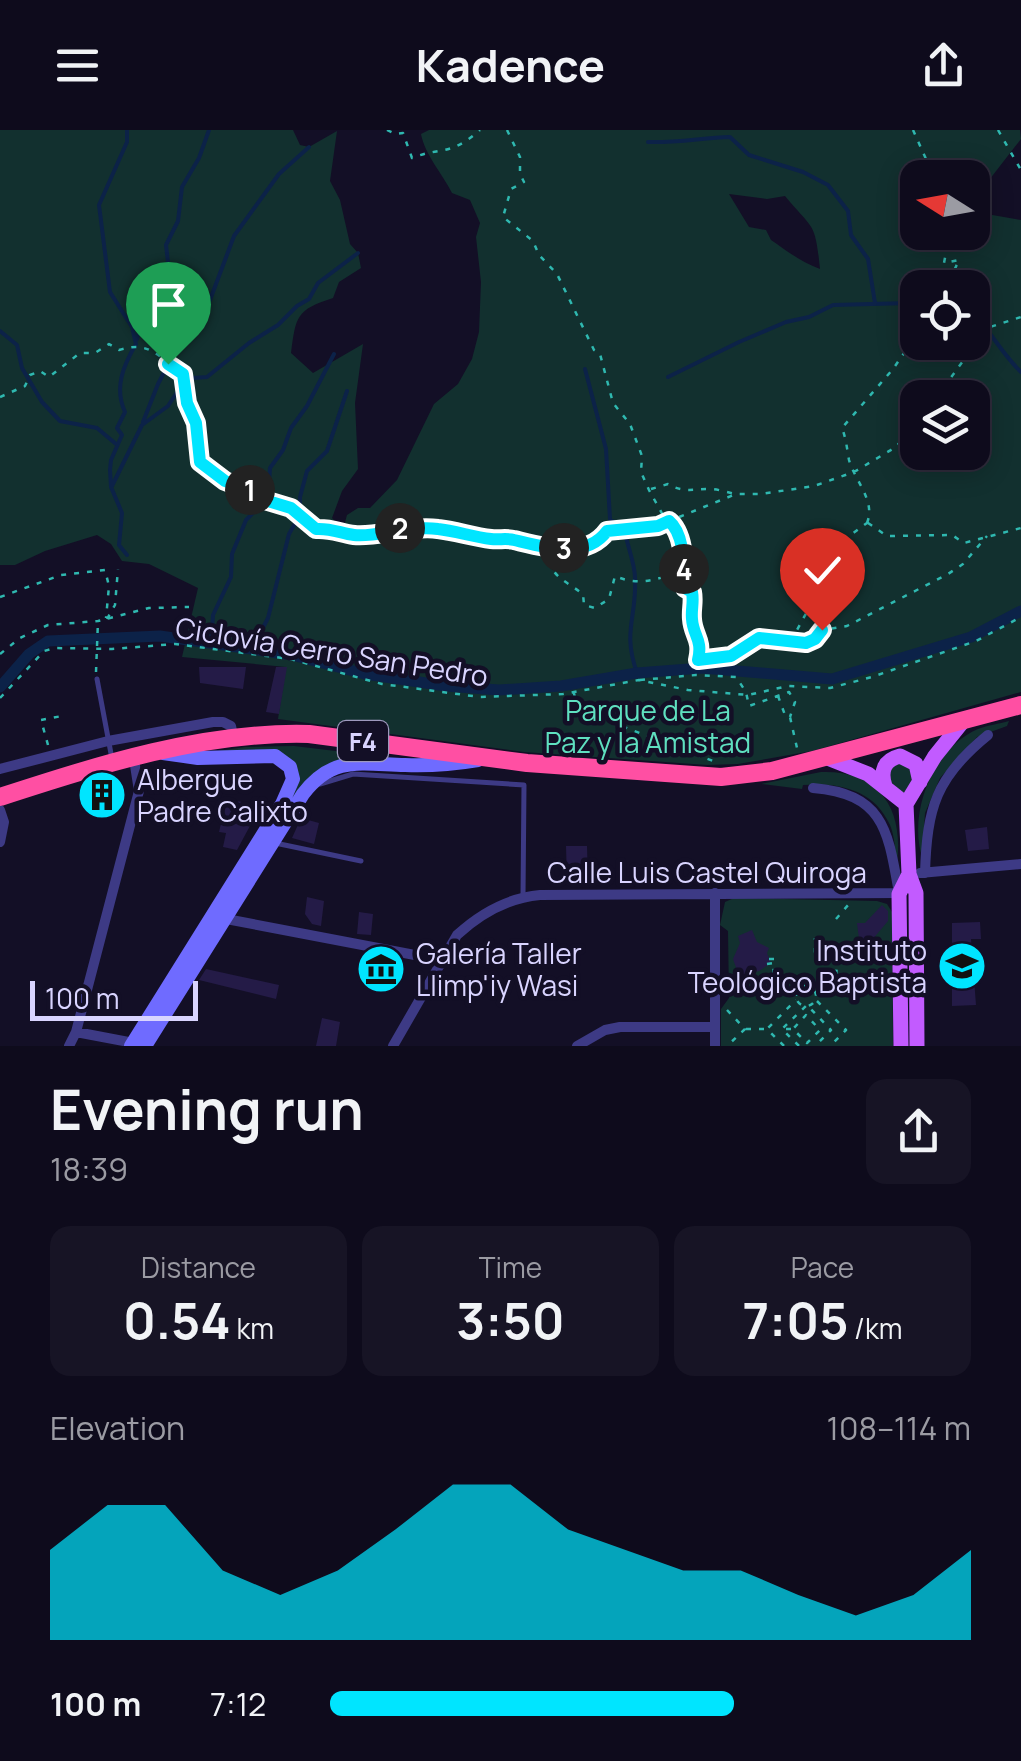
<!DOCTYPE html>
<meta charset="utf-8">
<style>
body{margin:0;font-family:Manrope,sans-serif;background:#171425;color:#f1f3f6;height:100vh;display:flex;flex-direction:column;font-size:38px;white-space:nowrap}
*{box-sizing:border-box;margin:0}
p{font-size:32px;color:#9b9ba3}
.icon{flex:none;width:55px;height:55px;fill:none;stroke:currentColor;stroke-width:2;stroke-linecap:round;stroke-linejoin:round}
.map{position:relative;height:916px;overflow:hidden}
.details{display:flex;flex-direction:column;background:#0e0b1c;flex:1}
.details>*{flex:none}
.needle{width:65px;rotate:281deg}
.fabs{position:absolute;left:900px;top:30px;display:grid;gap:20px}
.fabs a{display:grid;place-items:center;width:90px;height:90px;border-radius:20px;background:#0e0b1c;box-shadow:0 5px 25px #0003,0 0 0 2px #2e2b3b;font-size:50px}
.scale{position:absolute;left:30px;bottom:25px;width:168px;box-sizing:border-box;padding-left:10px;border:5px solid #d9d4ff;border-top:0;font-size:28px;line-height:35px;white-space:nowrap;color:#d9d4ff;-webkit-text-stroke:8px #130f26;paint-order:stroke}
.pin{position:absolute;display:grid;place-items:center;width:85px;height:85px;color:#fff;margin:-102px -42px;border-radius:50% 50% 50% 0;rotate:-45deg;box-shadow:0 0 10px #0007}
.pin .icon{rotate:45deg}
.km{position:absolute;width:50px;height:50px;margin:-25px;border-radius:50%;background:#222;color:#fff;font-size:28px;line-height:50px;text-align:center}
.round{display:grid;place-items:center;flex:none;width:105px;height:105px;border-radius:20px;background:#171425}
.headline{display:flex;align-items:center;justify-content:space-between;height:170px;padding:0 50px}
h1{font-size:55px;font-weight:700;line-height:75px}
.stats{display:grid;grid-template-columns:repeat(3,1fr);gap:15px;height:170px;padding:10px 50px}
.stats div{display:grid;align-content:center;border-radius:20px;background:#171425;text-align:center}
.stats b{font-size:50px;font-weight:700}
.stats small{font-size:28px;font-weight:400}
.stats p{font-size:28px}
.chart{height:280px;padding:20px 50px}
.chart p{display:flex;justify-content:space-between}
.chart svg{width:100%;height:180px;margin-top:10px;fill:#00e5ff;opacity:.7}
ul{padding:0 50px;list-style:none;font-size:32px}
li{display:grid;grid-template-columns:160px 120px 1fr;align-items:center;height:75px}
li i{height:25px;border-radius:12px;background:#00e5ff}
header{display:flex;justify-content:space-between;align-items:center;height:130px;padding:0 50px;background:#0e0b1c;font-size:45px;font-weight:700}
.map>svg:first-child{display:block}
.green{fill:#12302f;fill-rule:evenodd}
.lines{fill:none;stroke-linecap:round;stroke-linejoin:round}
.stream{stroke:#0c2248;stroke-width:4}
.canal{stroke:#0c2248;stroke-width:11}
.building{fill:#241b47}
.path{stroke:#2fb8b0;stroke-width:2.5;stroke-dasharray:5 8;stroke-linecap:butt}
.lane{stroke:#3d3a85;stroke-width:5}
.street{stroke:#3d3a85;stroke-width:10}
.secondary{stroke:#6f6bff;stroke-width:14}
.primary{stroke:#c25bff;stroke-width:15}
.highway{stroke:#ff4fa3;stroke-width:18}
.route-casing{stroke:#fff;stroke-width:20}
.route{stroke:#00e5ff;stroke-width:12}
.labels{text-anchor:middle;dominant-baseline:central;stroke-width:9;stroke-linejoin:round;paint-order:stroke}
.shield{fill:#130f26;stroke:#9e99be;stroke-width:2.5}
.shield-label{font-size:25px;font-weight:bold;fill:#d9d4ff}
.street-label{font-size:28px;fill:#d9d4ff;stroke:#130f26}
.park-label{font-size:28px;fill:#5fe0c0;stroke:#130f26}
.poi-label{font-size:28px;fill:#d9d4ff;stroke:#130f26;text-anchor:start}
</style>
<header><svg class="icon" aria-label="menu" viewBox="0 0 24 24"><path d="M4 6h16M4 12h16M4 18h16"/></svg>Kadence<svg class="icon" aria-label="share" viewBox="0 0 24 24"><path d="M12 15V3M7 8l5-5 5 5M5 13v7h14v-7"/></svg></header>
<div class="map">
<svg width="1021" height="916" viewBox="0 0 1021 916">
<rect width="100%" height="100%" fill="#130f26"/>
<path class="green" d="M0 0H293L300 15 309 17 337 1 330 51 340 70 350 114 358 123 361 138 339 152 333 168C296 180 296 186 291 223L313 243 363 214 355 273 358 339 342 361 332 388 343 400 347 385 358 378H370L397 350 434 274 458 254 472 229 479 202 481 152 476 107 480 93 470 70 452 63C442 43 425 25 421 4L429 0H1020L1021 9 986 54 981 83 1021 90V562L812 621 738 634 707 635 524 622 278 589 286 537 182 527 198 458 149 434 122 431 111 414 97 405 45 421 15 435H0ZM918 48H972V102H918ZM729 64 767 69 785 66C814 101 815 91 820 139 801 132 787 121 771 110L766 100 749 97ZM918 158H972V212H918ZM918 268H972V322H918Z
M1009 591 1007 596 977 607 940 648 925 683 922 727C908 682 933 618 978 599 988 595 999 594 1009 591Z
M294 616 427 632C377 630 336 617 300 659L226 776 291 666 293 634 204 623 245 617Z
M906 630 913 648 907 662 902 663 890 651 888 637Z
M821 642C879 640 904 678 897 733 895 721 895 707 890 695 874 659 838 652 803 655L802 659 761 654Z
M734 768 877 771 887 774 892 782 893 916H721V879L729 868 728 801 720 795 725 772Z"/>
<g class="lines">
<path class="stream" d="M127 0V12L99 75 110 162 132 197 136 214C123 236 114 258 125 282L117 298 122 305 111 330 110 340 111 357 122 383 119 415 127 425
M648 12C676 13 702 8 730 7L749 25 803 42 828 55 848 81 851 105 868 129 875 173
M972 183C991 201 1002 224 1021 242
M0 201 17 215 22 238 42 272 60 291 97 298 116 314
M137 209 146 174 168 132 166 115 178 91 182 57 199 28 209 0
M585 239 606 319 610 389 625 401C627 416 635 433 635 448 637 489 622 500 637 543
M668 247 739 212 786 192 809 187 833 175 910 173 918 175
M143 292 158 254 186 201 210 170 234 106 279 44 309 17
M112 356 142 295 168 276 179 259 193 248 207 247 249 213 278 195 297 176 309 169 318 153 358 123
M211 513 213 485 231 447 232 424 246 390 268 368 270 338 283 320 291 298 307 276 334 224
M252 519 268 488 289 404 300 385V367L307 341 327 321 347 261"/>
<path class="canal" d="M0 557 29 524 48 511 160 506 292 525 365 544 446 556 499 560 561 556 637 543 702 538 832 549 971 507 1021 481"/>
</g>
<path class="building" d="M199 537H246L243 559 200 553Z
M276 537H287L279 584 266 582Z
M113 653 123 661 119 677 82 668 83 659Z
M227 669 247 673 246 681 257 683 237 720 223 717 226 703 219 702Z
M301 688 319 693 314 714 292 708Z
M987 697 989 719 968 721 965 700Z
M566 716H587L588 751H567Z
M307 767 324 771 321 796 312 794 305 784Z
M882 775 888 781V791L872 810V824H861L857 793H865Z
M359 782 373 784 371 805 357 804Z
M980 792 981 809H971L976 875 952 876V793Z
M752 800 757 812 769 818 767 823 771 833 759 841 739 846 733 829 740 813 738 806Z
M206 839 279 855 276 869 199 850Z
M322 888 340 892 336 916H316Z"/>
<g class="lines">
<path class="path" d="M387 0 395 4 403 3 412 28C443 16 449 27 480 0
M507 0 520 27V44L524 52 511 59 503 87 533 111 539 125 557 144 594 220 600 224 613 273 630 294 642 326 641 342 649 360 664 387 676 396 685 458 692 463 695 475 691 490 701 510 696 545
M913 0 926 29 917 41 919 48
M998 0 1021 40
M925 48H936
M921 102 926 108 949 107 944 133 959 130 946 158
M0 267 25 256 30 245 40 241 49 247 80 223H95L109 214 119 220C150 210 158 227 183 244L187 273 197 293 195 307 200 333 225 351 256 363 258 368 291 378 316 399C331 398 340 403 354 405 377 408 409 394 438 399 456 401 473 407 491 409 499 410 507 408 514 410 543 417 587 430 607 401L634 396H657L736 364H761L814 356 854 342 896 317 918 290
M936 268 987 198 1021 187
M651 359 668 354C683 363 693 359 709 359 717 359 727 362 735 364
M867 393C876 371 855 351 849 330 847 319 846 308 842 298L893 239 918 203
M868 393 887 406 952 405 964 413 1021 398
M547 418C548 446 563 449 583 464L584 475 595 478 609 469 615 446C640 457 657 449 682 441
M0 467 61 445 105 440 109 456 106 488
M107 489 115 475 118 439
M791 511 809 478 818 451 819 437 826 423 867 393
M0 524 20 508 48 495 98 491 149 478 189 477
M699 530 731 526 759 508 806 513 822 500 847 496 948 444 963 434 987 406
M96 542 98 491
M640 550 696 545 736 547 746 562 749 576 789 562 795 572 790 587
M574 563 577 579 713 631
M778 566 785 585 790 587 797 618
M0 568 44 521 55 518 112 519 175 514 290 529 382 554 480 567 563 564 639 550 688 560 748 565 788 556 830 558 872 547 976 511 1021 487
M48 615 41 590 62 586
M836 789 849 774
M769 829H774
M838 829 848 819
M767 834 774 833 773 849 790 850 802 856
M809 856 814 851 817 855 823 849 836 850 837 830H823L815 822V808
M796 866a10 10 0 1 1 20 0a10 10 0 1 1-20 0Z
M817 871 846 900 830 916
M727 880 745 899 727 916
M746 899H767
M786 899H793L807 913 820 900 806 885 793 899
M784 916 767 899 796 870
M799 916 782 899 807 875 831 900 815 916"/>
<path class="lane" d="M97 549 112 629
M320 654 353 644 524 655 523 766
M275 713 361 731"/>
<path class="street" d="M0 639 108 611 213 592H223L231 596 233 606
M813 658C885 664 888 702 899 763
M0 680 4 692 0 712
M920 743 1021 734
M925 743C927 678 936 647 988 605
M221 788 441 830
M76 902 139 914
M69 916 76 902 139 661 134 629
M393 916 457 805C481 783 507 768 540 765L902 763
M577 916 605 900 620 897H714
M715 916V763"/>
<path class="secondary" d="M131 916 282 674 293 649 290 637 275 626 198 628 163 623
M145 916 303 664C333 625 361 634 405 635 430 636 454 634 478 630"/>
<path class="primary" d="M825 627 868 644 906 674
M885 656C880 641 884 630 900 626L916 634 920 652
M901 916 899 764 909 744
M917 916 916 763 909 744 906 674 935 626 964 590"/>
<path class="highway" d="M0 667C99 635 204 601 309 604L527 633 721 647 772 641 1021 575"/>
</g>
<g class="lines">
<g class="route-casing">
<path id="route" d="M168 234 183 244 187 273 196 293 200 332 225 351 256 363 258 368 291 378 316 399C331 398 340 403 354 405 375 408 409 395 438 399 456 401 473 407 491 409 499 410 507 408 514 410 543 417 586 430 607 401L658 396 669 391C685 404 684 438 685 458L692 462C694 472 691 479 692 489 693 506 703 509 698 530L731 526 759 508 806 513 815 509 822 500"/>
</g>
<use href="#route" class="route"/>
</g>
<defs>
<g id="building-disc" transform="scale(2.5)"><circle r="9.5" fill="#00e5ff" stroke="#130f26"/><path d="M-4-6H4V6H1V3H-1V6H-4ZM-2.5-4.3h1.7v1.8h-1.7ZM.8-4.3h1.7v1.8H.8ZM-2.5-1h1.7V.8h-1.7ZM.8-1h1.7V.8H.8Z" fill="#111"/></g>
<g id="university-disc" transform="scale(2.5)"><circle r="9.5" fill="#00e5ff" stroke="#130f26"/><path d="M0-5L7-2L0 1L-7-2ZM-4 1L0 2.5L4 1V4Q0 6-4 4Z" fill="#111"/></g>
<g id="museum-disc" transform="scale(2.5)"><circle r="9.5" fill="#00e5ff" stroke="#130f26"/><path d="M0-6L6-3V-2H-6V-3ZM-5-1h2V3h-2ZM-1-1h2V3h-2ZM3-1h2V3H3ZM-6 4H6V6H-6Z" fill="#111"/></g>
</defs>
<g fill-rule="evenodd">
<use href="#building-disc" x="102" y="665"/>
<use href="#university-disc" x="962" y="836"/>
<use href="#museum-disc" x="381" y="839"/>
</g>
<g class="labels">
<rect class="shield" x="338" y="591" width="50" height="40" rx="8"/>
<g class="shield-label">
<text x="363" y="611">F4</text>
</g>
<g class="street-label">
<text transform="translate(332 521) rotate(9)">Ciclovía Cerro San Pedro</text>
<text x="707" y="742">Calle Luis Castel Quiroga</text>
</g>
<g class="park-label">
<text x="648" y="580">Parque de La<tspan x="648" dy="32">Paz y la Amistad</tspan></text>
</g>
<g class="poi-label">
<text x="137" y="649">Albergue<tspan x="137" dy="32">Padre Calixto</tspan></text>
<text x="927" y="820" text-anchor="end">Instituto<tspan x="927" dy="32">Teológico Baptista</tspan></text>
<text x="416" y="823">Galería Taller<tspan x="416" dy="32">Llimp'iy Wasi</tspan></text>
</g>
</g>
</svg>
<div class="fabs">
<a><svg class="needle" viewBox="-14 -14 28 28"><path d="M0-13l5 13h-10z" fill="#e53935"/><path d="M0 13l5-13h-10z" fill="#9b9ba3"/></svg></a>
<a><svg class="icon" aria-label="locate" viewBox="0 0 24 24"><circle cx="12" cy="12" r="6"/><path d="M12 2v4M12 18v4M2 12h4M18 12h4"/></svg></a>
<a><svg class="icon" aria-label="layers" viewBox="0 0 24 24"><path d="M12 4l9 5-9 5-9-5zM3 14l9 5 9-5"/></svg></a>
</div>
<div class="scale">100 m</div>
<div class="pin" style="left:168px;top:234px;background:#1e9e55"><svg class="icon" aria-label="arrive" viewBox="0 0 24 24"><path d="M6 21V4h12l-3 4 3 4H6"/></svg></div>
<div class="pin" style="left:822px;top:500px;background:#d93025"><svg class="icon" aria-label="check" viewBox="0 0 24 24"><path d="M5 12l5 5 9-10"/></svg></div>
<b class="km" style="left:250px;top:360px">1</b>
<b class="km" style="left:400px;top:398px">2</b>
<b class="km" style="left:564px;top:418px">3</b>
<b class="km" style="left:684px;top:439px">4</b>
</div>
<section class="details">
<div class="headline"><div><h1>Evening run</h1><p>18:39</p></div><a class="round"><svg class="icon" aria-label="share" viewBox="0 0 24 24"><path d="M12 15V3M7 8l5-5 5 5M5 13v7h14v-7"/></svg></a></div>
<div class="stats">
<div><p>Distance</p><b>0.54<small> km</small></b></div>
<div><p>Time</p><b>3:50</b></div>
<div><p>Pace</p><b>7:05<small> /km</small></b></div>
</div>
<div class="chart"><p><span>Elevation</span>108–114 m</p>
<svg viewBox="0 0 160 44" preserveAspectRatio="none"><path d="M0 44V22L10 11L20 11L30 27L40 33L50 27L60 17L70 6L80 6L90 17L100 22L110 27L120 27L130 33L140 38L150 33L160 22V44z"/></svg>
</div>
<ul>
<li><b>100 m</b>7:12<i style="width:63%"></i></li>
</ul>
</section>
